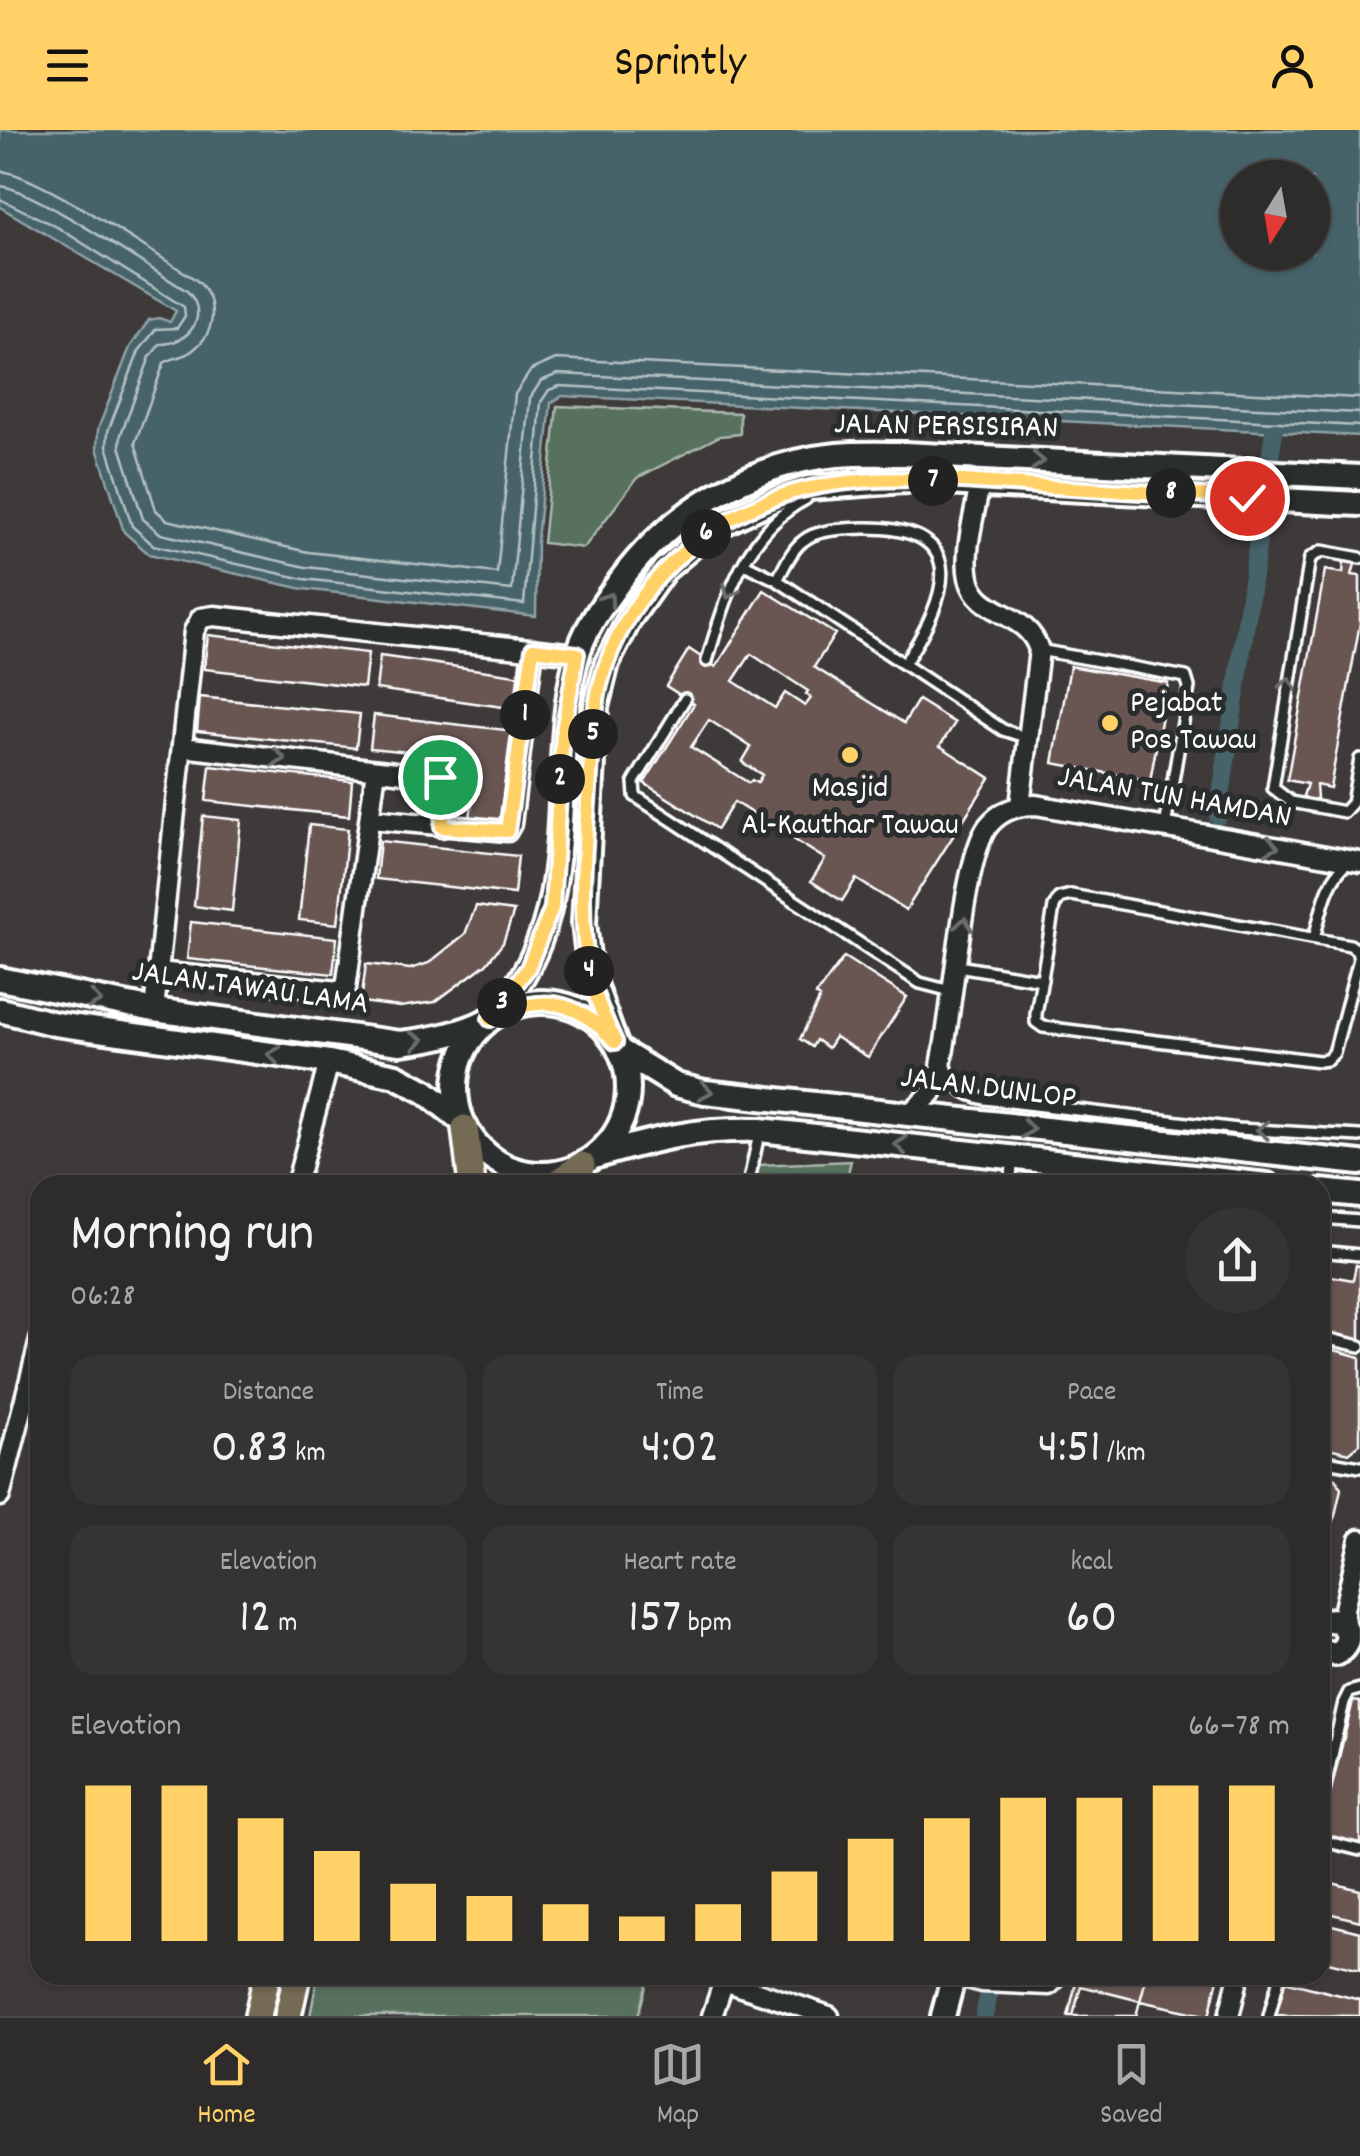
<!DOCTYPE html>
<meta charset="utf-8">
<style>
body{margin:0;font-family:Dekko,sans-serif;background:#363433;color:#f1f3f6;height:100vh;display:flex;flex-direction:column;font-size:38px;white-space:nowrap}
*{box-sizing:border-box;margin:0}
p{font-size:32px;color:#a7a7a9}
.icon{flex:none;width:55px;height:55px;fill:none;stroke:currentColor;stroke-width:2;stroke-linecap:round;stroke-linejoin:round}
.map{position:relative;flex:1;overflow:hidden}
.sheet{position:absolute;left:30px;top:1045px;width:1300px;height:810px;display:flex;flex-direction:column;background:#2e2c2b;border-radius:30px;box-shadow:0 2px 8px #0004,0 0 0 2px #494847}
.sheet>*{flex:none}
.needle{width:65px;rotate:191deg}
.tools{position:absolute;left:1220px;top:30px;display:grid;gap:20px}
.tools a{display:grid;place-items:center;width:110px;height:110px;border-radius:50%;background:#2e2c2b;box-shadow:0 2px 8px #0004,0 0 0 2px #494847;font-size:50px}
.pin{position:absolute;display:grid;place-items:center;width:85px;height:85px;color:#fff;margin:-42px;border:5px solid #fff;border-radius:50%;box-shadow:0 2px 10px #0007}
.km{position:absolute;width:50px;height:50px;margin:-25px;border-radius:50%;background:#222;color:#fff;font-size:28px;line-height:50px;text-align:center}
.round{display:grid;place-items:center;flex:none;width:105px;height:105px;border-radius:52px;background:#363433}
.summary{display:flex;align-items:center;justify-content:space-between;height:170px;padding:0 40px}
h1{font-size:55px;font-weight:600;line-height:75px}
.stats{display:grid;grid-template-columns:repeat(3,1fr);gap:15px;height:170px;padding:10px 40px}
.stats div{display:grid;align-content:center;border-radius:25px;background:#363433;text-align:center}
.stats b{font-size:50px;font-weight:600}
.stats small{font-size:28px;font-weight:400}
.stats p{font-size:28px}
.chart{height:280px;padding:20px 40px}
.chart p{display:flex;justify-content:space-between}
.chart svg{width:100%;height:180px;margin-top:10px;stroke:#ffd166;stroke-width:6}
header{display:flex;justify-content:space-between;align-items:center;height:130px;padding:0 40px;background:#ffd166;color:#111;font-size:45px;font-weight:600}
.tabs{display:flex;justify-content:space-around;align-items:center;height:140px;border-top:2px solid #494847;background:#2e2c2b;font-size:28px;color:#a7a7a9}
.tabs a{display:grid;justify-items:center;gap:5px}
.tabs .on{color:#ffd166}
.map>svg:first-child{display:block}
.green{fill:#58715e;stroke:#acb8ae;stroke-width:2.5}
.water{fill:#46646a;stroke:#90a2a6;stroke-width:2.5;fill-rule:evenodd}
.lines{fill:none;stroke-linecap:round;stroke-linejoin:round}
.shore{stroke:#b5c1c3;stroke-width:2.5}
.canal{stroke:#46646a;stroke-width:18}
.building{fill:#695753;stroke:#fff;stroke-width:2.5;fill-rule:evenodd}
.lane-casing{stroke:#fff;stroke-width:16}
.street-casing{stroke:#fff;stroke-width:25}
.secondary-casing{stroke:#fff;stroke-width:30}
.primary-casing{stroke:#fff;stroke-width:32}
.lane{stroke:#2a2d2e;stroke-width:9}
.street{stroke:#2a2d2e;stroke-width:18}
.secondary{stroke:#2a2d2e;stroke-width:22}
.primary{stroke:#746b52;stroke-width:25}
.oneway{stroke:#6a6c6d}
.route-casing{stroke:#fff;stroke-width:20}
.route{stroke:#ffd166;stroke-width:12}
.poi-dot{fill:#ffd166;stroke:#2a2d2e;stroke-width:4}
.labels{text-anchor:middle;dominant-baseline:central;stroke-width:10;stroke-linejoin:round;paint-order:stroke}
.street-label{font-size:32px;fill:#fff;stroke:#2a2d2e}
.poi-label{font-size:32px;fill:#fff;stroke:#2a2d2e;text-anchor:start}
</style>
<header><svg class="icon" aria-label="menu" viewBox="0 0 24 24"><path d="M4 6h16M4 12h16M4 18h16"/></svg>Sprintly<svg class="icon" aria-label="person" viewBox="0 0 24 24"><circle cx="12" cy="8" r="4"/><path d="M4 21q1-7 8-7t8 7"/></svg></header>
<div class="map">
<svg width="1360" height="1886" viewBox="0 0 1360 1886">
<rect width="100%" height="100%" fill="#3d3a39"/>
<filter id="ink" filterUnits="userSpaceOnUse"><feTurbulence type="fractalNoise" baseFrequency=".01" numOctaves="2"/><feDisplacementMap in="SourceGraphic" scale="20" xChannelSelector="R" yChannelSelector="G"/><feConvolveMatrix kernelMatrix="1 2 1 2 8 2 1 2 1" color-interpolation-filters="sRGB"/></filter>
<g filter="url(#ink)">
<path class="green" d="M557 276 740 283V304L720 306 637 348 584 418 543 413Z
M851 1031 845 1055H753L757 1035Z
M318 1845H649L638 1886H310Z"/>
<path class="water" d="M0 0H1360V306L562 266 551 273 537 410 536 486 303 459 149 424 124 402 97 318 98 299 130 217 149 190 159 188 170 192 176 181 0 77ZM1238 48H1312V122H1238Z"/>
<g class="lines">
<path class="shore" d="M0 41C36 43 158 126 195 149 218 168 218 201 193 220 184 228 173 227 164 233L135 313 156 380 167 390 308 422 497 443 515 264 531 240 556 229 1360 268
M0 56C32 58 152 140 187 161 211 185 189 214 160 214L150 227 121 304 120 316 143 389 161 404 306 437 512 460 530 268 541 251 558 244 1360 283
M0 69 57 97 184 177 185 186 177 198 156 199 139 221 108 301 107 316 132 396 153 415 304 449 524 474 541 272 549 260 560 256 1360 296"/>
<path class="canal" d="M1218 686 1274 301
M984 1886 993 1845"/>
</g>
<path class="building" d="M1352 430 1355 434 1352 445 1360 446V493L1330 658 1316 655 1317 668 1311 671 1303 666 1307 654 1287 650 1325 440 1343 443 1344 431Z
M764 460 835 504 814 537 904 593 918 570 955 593 940 616 990 648 906 780 856 749 842 771 811 751 825 729 734 672 717 699 644 653 694 574 666 556 689 519 716 537ZM751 524 808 561 806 564 811 568 805 576 785 563 775 578 733 551ZM709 590 751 617 742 632 762 645 757 653 752 650 749 653 691 617Z
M208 505 368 523 364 557 204 539Z
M380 526 522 546 517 579 376 559Z
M1070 536 1168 553 1150 651 1053 633Z
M200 567 360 584 356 618 197 601Z
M374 585 515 601 505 694 470 690 476 629 370 618Z
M210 636 352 651 349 686 206 671Z
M203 686 241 690 232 781 194 776Z
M309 695 348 699 338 794 299 790Z
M380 711 518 726 514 764 376 749Z
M476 776 514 781 503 813 486 834 435 872 400 877 361 872 366 834 410 839 429 833 465 804Z
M191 792 337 808 333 844 187 829Z
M844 827 907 867 868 927 835 907 828 918 816 910 812 917 800 909 820 868 816 865Z
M1356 1135 1360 1136V1210L1320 1200V1144L1353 1150Z
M1320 1216 1360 1227V1314L1349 1323 1320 1316Z
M1320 1344 1336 1348 1341 1359 1320 1452Z
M1353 1571 1360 1572V1714L1320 1704Z
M1320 1750 1360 1760V1791L1320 1781Z
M1320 1792 1360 1802V1840L1320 1830Z
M1078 1845H1147L1136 1886H1068Z
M1147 1845H1219L1209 1886 1140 1871Z
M1284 1851 1360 1870V1886L1276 1885Z
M1081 1856 1140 1871 1136 1886H1073Z"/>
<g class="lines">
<g class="lane-casing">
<path id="lane" d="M1360 428 1322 421 1310 428 1273 658 1291 672 1344 682 1352 673 1360 629
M744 434 777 450 1003 600 1028 608
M777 450C784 438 791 420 803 411 817 399 845 399 863 398 975 396 947 469 904 534
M1039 520 1186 547 1189 557 1165 697
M707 531C725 469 746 400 806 369
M685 569 634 652 635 666 920 853 951 861
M1071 765 1350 815 1357 820 1359 829 1334 923 1327 930 1319 931 1043 897 1036 892V884L1054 777 1059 768Z
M1314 808C1322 781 1326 748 1350 731
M958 836 1042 850
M946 936C952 956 965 965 985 969L1238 999 1360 1006
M748 1055 759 1004
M1010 1055 1013 1028
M1320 1088 1360 1091
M1320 1121 1360 1125
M1320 1207 1360 1216
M1320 1330 1360 1337
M1320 1679 1344 1572 1349 1562 1360 1559
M1320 1710 1360 1720
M1269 1886 1280 1845"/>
</g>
<g class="street-casing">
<path id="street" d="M980 352C976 381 963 420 969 448 978 487 1027 480 1039 520L1020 675
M182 617 439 647 447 657 442 697
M370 689 507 701 511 694 533 519
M158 842 339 861 346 858 376 640
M154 880 194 501 201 488 214 486 577 524
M910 983 932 963 939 945C952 893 962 729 988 696 1000 681 1018 675 1036 675L1360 732
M296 1055 329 932
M0 1366 40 1210
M1345 1496 1344 1479 1360 1409
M955 1845 983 1852 1049 1855 1059 1845
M724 1851 829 1886
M712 1886 726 1845
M1229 1886 1239 1845"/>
</g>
<g class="secondary-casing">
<path id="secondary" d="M0 849 154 880 400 913C428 910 463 903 488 890 496 885 502 874 508 867 583 773 547 641 576 530 583 501 602 475 620 451 671 382 750 333 837 325 859 323 883 324 905 324L1360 347
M456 958a86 86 0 1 1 172 0a86 86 0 1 1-172 0Z
M0 880 55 894 329 932 396 946 426 962 461 990
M615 912 590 843 584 793 596 577 607 533 630 488 664 440 714 398 772 370 809 358 904 351 1360 374
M619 920 676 955 705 962 1360 1033
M594 1027C654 1009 698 998 760 1000L1267 1055
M1320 1061 1360 1065
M1320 1491 1337 1490C1352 1500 1350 1515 1336 1524L1320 1522
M943 1886 954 1845"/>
</g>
<g class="primary-casing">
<path id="primary" d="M465 998 472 1055
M554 1055 582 1035
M258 1886 267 1845
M288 1886 297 1845"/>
</g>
<use href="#lane" class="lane"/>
<use href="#street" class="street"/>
<use href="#secondary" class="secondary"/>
<use href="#primary" class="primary"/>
</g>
<defs><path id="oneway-chevron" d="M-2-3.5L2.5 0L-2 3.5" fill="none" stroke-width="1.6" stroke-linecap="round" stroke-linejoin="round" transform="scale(2.5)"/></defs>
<g class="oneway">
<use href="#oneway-chevron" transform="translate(1038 331) rotate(3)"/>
<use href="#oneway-chevron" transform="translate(730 462) rotate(115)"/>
<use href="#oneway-chevron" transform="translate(608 469) rotate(-55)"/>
<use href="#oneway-chevron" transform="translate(1288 554) rotate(-80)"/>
<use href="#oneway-chevron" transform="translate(279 628) rotate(7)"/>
<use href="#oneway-chevron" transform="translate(1272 716) rotate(10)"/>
<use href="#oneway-chevron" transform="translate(964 794) rotate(-81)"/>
<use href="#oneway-chevron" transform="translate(95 870) rotate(10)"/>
<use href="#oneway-chevron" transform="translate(417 910) rotate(-9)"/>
<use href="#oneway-chevron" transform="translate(274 925) rotate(-172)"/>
<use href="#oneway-chevron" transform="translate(706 961) rotate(10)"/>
<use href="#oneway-chevron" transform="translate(1028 999) rotate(6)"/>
<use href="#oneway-chevron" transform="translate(1263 1000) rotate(-178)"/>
<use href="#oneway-chevron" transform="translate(901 1015) rotate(-174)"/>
</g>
</g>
<g class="lines" filter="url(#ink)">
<g class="route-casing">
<path id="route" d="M440 647 447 657 442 697 507 701 533 519 577 524 563 601 552 778 528 838 490 889C542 863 576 869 615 912 605 889 594 866 589 842 577 778 586 709 590 645 592 616 593 585 600 555 624 458 712 379 810 358 882 343 962 351 1036 356 1106 360 1177 364 1247 368"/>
</g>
<use href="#route" class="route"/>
</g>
<g class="poi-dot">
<circle cx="1110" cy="593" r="10"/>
<circle cx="850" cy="625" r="10"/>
</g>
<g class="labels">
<g class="street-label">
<text transform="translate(946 298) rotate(1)">JALAN PERSISIRAN</text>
<text transform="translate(1174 669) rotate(10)">JALAN TUN HAMDAN</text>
<text transform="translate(250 860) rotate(8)">JALAN TAWAU LAMA</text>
<text transform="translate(988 960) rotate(7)">JALAN DUNLOP</text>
</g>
<g class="poi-label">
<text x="1130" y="575">Pejabat<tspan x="1130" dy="37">Pos Tawau</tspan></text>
<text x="850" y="660" text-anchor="middle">Masjid<tspan x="850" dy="37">Al-Kauthar Tawau</tspan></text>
</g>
</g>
</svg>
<div class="tools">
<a><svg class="needle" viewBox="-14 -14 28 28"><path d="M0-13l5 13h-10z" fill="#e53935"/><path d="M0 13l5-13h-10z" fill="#a7a7a9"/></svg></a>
</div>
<div class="pin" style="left:440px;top:647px;background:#1e9e55"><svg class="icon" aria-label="arrive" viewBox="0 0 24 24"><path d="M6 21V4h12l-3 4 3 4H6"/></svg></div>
<div class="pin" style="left:1247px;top:368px;background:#d93025"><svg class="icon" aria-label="check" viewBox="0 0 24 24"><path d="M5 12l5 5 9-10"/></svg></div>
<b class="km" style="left:525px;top:585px">1</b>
<b class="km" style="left:560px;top:649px">2</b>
<b class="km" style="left:502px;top:873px">3</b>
<b class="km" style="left:589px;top:841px">4</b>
<b class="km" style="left:593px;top:604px">5</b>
<b class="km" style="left:706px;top:404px">6</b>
<b class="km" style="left:933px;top:351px">7</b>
<b class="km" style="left:1171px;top:363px">8</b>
<section class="sheet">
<div class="summary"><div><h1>Morning run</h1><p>06:28</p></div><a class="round"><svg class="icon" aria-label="share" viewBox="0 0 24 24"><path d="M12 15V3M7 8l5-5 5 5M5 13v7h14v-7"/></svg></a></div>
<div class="stats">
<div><p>Distance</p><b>0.83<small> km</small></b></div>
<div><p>Time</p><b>4:02</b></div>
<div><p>Pace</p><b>4:51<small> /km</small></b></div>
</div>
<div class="stats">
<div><p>Elevation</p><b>12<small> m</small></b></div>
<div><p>Heart rate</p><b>157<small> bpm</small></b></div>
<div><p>kcal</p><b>60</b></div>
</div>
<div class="chart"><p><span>Elevation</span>66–78 m</p>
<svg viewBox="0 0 160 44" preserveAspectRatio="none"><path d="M5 44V6M15 44V6M25 44V14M35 44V22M45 44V30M55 44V33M65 44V35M75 44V38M85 44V35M95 44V27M105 44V19M115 44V14M125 44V9M135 44V9M145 44V6M155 44V6"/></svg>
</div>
</section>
</div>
<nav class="tabs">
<a class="on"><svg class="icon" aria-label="home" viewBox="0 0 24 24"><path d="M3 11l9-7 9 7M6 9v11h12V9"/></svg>Home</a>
<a><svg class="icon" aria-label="map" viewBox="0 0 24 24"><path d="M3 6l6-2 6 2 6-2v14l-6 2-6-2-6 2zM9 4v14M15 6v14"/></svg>Map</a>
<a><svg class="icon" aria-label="saved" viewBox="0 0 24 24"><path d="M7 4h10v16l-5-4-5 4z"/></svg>Saved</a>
</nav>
